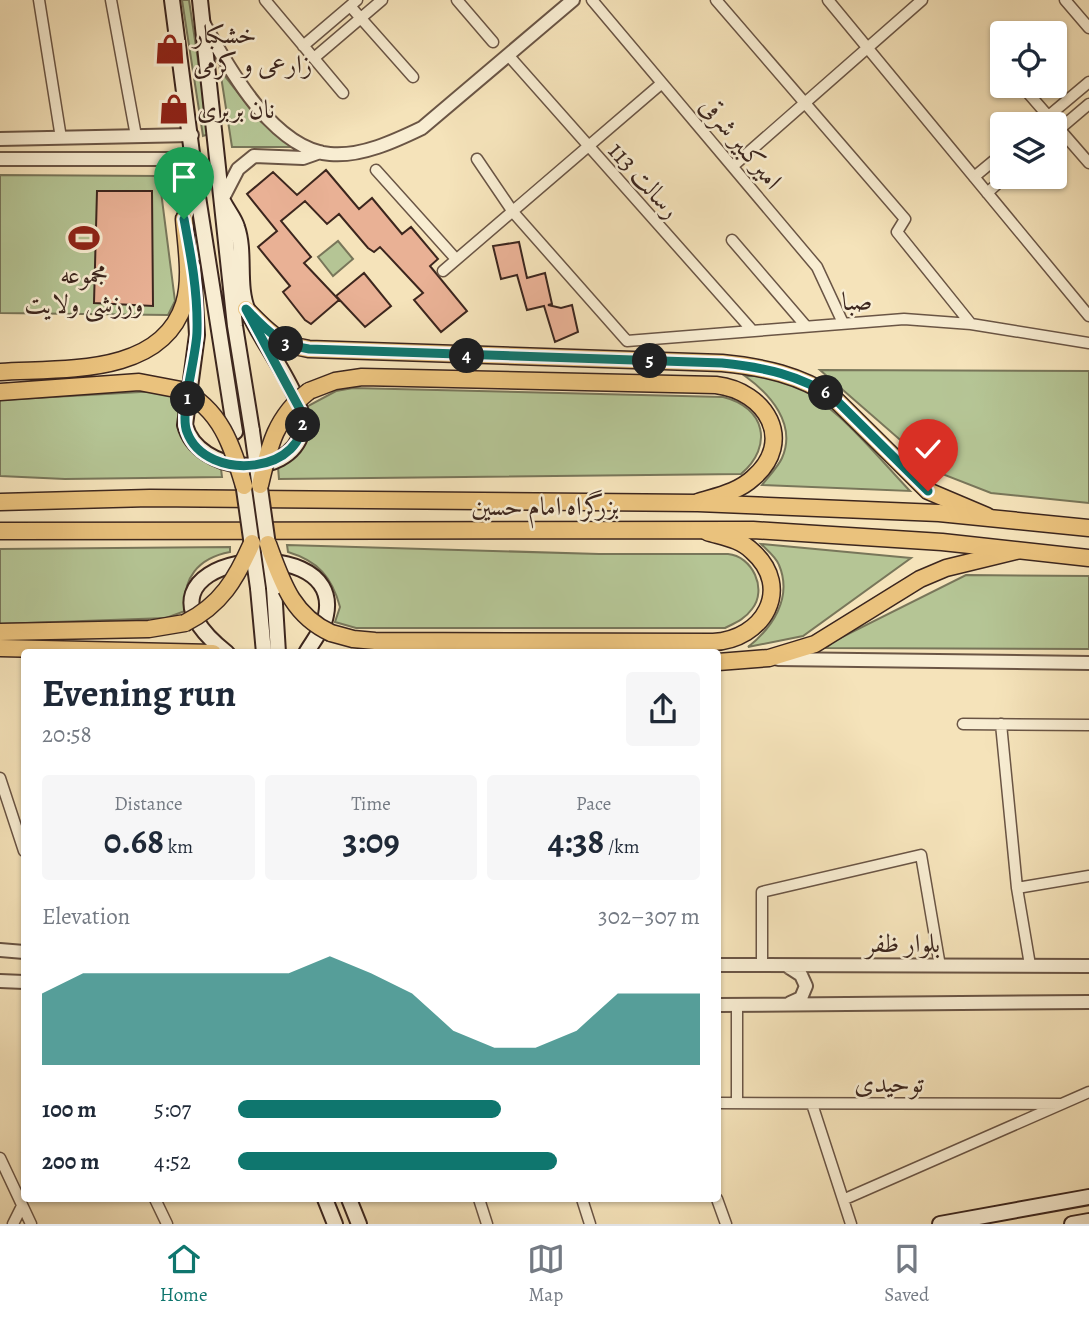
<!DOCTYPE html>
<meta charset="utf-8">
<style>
body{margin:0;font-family:Alegreya,Amiri,serif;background:#f6f6f7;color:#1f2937;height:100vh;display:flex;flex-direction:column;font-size:26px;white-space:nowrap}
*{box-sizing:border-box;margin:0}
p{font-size:23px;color:#747a83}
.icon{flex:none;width:38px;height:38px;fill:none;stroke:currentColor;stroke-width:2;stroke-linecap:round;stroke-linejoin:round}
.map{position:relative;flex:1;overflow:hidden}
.side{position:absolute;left:21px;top:649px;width:700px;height:553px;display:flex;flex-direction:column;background:#fff;border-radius:7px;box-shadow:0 2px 5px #0004}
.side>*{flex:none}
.controls{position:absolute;left:990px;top:21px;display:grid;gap:14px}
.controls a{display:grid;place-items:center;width:77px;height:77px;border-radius:7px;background:#fff;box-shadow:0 2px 5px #0004;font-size:35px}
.pin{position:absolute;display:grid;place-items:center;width:60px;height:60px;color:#fff;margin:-72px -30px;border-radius:50% 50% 50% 0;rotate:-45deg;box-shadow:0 0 7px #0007}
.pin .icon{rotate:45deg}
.km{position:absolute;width:35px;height:35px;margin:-18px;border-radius:50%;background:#222;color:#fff;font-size:19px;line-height:35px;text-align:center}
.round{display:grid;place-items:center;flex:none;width:74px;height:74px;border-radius:7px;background:#f6f6f7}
.headline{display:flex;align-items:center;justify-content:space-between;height:119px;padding:0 21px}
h1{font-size:38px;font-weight:700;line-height:52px}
.figures{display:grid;grid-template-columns:repeat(3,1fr);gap:10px;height:119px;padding:7px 21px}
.figures div{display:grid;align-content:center;border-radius:7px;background:#f6f6f7;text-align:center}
.figures b{font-size:35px;font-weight:700}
.figures small{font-size:19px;font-weight:400}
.figures p{font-size:19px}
.chart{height:196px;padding:14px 21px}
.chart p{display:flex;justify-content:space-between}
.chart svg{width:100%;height:126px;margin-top:7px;fill:#0f766e;opacity:.7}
ul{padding:0 21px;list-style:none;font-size:23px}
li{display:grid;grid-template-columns:112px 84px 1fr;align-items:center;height:52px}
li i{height:18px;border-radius:9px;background:#0f766e}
.dock{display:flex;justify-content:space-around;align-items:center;height:98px;border-top:2px solid #e0e1e3;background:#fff;font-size:19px;color:#747a83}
.dock a{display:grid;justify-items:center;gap:4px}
.dock .active{color:#0f766e}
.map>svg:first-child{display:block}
.green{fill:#b5c595;stroke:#78765a;stroke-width:2}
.building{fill:#e9b195;stroke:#3c261e;stroke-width:2}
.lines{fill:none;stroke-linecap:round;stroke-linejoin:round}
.minor-casing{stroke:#6a5545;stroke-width:13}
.tertiary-casing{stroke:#6a5545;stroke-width:16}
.secondary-casing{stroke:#3c261e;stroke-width:18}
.primary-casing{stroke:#3c261e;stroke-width:19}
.trunk-casing{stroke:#3c261e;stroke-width:19}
.minor{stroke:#f8edd2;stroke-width:10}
.tertiary{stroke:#f8edd2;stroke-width:12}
.secondary{stroke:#f8edd2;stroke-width:14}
.primary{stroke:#eac27d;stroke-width:16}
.trunk{stroke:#eac27d;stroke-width:16}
.secondary-bridge-casing{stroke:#3c261e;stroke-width:18;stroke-linecap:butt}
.primary-bridge-casing{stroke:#3c261e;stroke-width:19;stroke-linecap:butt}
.secondary-bridge{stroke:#f8edd2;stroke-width:14}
.primary-bridge{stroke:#eac27d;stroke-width:16}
.route-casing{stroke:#fff;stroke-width:14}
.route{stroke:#0f766e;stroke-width:9}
.labels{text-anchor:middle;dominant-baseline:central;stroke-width:5;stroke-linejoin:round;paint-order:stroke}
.poi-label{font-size:26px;fill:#3c261e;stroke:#f8edd2;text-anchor:start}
.street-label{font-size:26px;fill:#3c261e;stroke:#f8edd2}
</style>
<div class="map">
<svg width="1089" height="1224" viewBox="0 0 1089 1224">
<rect width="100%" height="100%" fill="#f5e3ba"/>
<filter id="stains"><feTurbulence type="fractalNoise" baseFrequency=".00286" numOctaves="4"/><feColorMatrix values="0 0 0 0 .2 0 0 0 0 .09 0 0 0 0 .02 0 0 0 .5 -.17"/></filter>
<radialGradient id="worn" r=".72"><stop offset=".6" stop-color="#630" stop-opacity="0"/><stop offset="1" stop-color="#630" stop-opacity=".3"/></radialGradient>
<path class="green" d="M182 0H189L209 134 203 136Z
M220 70 260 121 295 147H232Z
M0 175 159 176 175 301 168 315 0 313Z
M338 241 353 259 333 276 318 257Z
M820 370 1089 371V503L991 493 937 472Z
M745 376C757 376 773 374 783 378 834 401 873 452 910 491L762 485C768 477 778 467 782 458 797 424 770 394 745 376Z
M353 388 723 397C765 407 774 446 741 474L279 479 278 467C306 453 311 435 308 406L336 391Z
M158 391 176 397C181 434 183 455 221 469L222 477 65 479 0 476V400Z
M761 544 911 558 803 636 748 647C772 628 793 598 779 565 776 557 767 550 761 544Z
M287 545 599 554H728C752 556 768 589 752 609 745 619 735 623 725 628H356L335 622 340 607C332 577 318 561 288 552Z
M230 547V552C198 558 182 578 185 611L166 618 0 624V549Z
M966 575 1089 576V649L826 648 834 641Z"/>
<path class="building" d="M326 170 359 209 372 198 402 234 411 227 438 259 430 266 467 311 441 332 414 300 423 293 380 247 374 252 368 248 339 214 327 224 305 201 281 221 311 257 304 263 339 300 311 324 305 320 283 292 290 286 258 247 277 231 247 194 273 172 297 195Z
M97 191H152L153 306 94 303Z
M519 242 527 278 545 273 552 304 548 305 561 308 572 305 578 332 555 342 544 306 527 310 517 275 501 279 493 246Z
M364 273 391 306 365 327 336 296Z"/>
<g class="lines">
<g class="minor-casing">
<path id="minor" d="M39 0 61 138
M111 0 136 136
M265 0 343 93
M457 0 493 42
M592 0 817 267 843 323
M716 0 905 219 897 232 971 324
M828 0 1089 316
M1065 0 1089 28
M350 6 413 77
M303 46 357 0
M509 56 751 329
M314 58 382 0
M1022 86 1089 163
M1039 124 1089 82
M1056 132 1089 104
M477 159 513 212 627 341 904 319 971 324 1089 343
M733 166 922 0
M376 170 456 259
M974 177 1003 153
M987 193 1005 177
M732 240 805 325
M443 271 662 83
M963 724 1089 725
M1001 724 1017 888 1030 965
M0 778 24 851
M1017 888 1089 876
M762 965V892L921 855 940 966
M737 1005V1102
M718 1103 1061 1104
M812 1104 851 1224
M0 1158 31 1224
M155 1199 167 1224
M479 1199 487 1224
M582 1199 590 1224
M717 1199 726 1224
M845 1199 1089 1092
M13 1224 22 1206"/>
</g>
<g class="tertiary-casing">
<path id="tertiary" d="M204 24C228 67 273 149 330 154 361 157 395 141 422 128L573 0
M0 139 192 135
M0 159H193
M223 198 238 169 254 156 303 158 320 152
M778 659 1089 663
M0 950 24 952
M718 965 1089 966
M787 966 801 975 806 986 801 998 790 1003
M0 981 24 982
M718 1005 1089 1002"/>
</g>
<g class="secondary-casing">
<path id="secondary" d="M172 0 196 184 235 432
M200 0 235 326 252 431
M186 229 184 219 196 184
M193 267 197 335 185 425C198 474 289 482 302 431 309 401 260 341 248 311 237 286 246 253 237 227 235 219 228 211 224 203
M258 588 264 653
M274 588 278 653
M227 653C103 557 345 524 326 615 324 628 313 641 306 653
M325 1199 335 1224
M349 1199 359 1224
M940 1224 1089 1197
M1072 1224 1089 1221"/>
</g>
<g class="primary-casing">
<path id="primary" d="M246 309C266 330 280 345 309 349L722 363C763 367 800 375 834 398L928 491 987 516
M0 372C60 368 161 377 184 304 192 278 186 246 184 219
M309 391 335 381 362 377 716 385C766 391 796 441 753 478 738 492 717 496 698 502
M0 392 139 382 181 390
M0 632 149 629 185 623
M331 633 353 639 375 641 713 642C763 640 794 588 752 551 740 539 723 537 707 532
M0 648 213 653
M718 662 769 658 815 644 920 579 946 568 1016 551"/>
</g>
<g class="trunk-casing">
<path id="trunk" d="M0 502 150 498 698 503 939 513 1089 528
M0 531 753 530 942 542 1089 558"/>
</g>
<use href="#minor" class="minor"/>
<use href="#tertiary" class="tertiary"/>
<use href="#secondary" class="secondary"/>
<use href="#primary" class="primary"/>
<use href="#trunk" class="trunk"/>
<g class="secondary-bridge-casing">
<path id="secondary-bridge" d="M252 431 274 588
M242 475 258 588"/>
</g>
<g class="primary-bridge-casing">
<path id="primary-bridge" d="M181 390C221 409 232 446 244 486
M260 485C269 446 276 416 309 391
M268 544C282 582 292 615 331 633
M185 623C221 605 236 579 252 543"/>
</g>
<use href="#secondary-bridge" class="secondary-bridge"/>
<use href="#primary-bridge" class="primary-bridge"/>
</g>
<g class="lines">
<g class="route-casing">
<path id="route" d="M184 219C191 256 198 293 197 331 197 355 179 412 187 432 206 484 311 474 302 413L246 309C266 330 280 345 309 349L722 363C763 367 800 375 834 398L928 491"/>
</g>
<use href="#route" class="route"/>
</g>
<defs>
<g id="shop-bare" transform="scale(2.415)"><path d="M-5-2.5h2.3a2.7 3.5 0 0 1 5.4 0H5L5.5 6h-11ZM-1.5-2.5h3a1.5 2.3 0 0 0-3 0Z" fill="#8f2418" stroke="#f8edd2" stroke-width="2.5" paint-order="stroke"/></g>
<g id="stadium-bare" transform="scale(2.415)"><path d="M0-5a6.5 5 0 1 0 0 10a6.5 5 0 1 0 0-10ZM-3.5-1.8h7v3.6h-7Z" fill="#8f2418" stroke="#f8edd2" stroke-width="2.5" paint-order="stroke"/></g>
</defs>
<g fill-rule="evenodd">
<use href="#shop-bare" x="170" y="49"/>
<use href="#shop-bare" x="174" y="109"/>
<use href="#stadium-bare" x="84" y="238"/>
</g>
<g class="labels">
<g class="poi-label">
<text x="193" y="34">خشکبار<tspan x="193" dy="30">زارعی و کرمی</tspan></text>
<text x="197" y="109">نان بربری</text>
<text x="84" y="274" text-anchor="middle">مجموعه<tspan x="84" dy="30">ورزشی ولایت</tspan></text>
</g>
<g class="street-label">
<text transform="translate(741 143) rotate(50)">امیرکبیر شرقی</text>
<text transform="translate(644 180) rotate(48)">رسالت 113</text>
<text transform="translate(857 301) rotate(-3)">صبا</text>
<text x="545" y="506">بزرگراه امام حسین</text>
<text x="903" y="943">بلوار ظفر</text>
<text x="889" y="1083">توحیدی</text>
</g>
</g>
<rect width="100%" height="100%" filter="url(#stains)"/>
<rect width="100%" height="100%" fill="url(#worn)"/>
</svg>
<div class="controls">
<a><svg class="icon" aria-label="locate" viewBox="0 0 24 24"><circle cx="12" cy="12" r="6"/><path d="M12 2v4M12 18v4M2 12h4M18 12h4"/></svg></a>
<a><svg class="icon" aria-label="layers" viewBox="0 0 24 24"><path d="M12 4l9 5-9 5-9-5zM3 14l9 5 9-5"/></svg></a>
</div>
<div class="pin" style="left:184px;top:219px;background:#1e9e55"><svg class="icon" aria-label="arrive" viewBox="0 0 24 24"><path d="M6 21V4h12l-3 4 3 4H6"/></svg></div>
<div class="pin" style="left:928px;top:491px;background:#d93025"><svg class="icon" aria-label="check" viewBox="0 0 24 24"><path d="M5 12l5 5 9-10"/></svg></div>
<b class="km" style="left:188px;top:399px">1</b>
<b class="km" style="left:303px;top:425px">2</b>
<b class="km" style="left:286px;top:344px">3</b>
<b class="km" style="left:467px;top:356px">4</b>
<b class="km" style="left:650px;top:361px">5</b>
<b class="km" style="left:826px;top:393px">6</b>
<section class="side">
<div class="headline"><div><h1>Evening run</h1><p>20:58</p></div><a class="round"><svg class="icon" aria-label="share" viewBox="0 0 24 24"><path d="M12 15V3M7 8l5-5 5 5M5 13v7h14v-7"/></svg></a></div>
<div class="figures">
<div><p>Distance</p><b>0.68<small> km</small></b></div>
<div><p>Time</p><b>3:09</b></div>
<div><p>Pace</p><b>4:38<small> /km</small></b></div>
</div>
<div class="chart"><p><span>Elevation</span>302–307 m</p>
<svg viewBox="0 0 160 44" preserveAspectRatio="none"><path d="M0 44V19L10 12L20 12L30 12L40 12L50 12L60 12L70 6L80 12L90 19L100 32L110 38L120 38L130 32L140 19L150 19L160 19V44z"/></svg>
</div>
<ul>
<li><b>100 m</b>5:07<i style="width:57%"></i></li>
<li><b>200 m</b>4:52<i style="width:69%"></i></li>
</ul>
</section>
</div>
<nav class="dock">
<a class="active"><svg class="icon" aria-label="home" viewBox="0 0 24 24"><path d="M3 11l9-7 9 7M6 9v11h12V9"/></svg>Home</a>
<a><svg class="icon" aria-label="map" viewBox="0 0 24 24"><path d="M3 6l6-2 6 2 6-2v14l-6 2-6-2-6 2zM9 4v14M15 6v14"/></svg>Map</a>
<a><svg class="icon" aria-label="saved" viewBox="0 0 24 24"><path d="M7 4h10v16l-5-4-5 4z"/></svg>Saved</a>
</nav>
